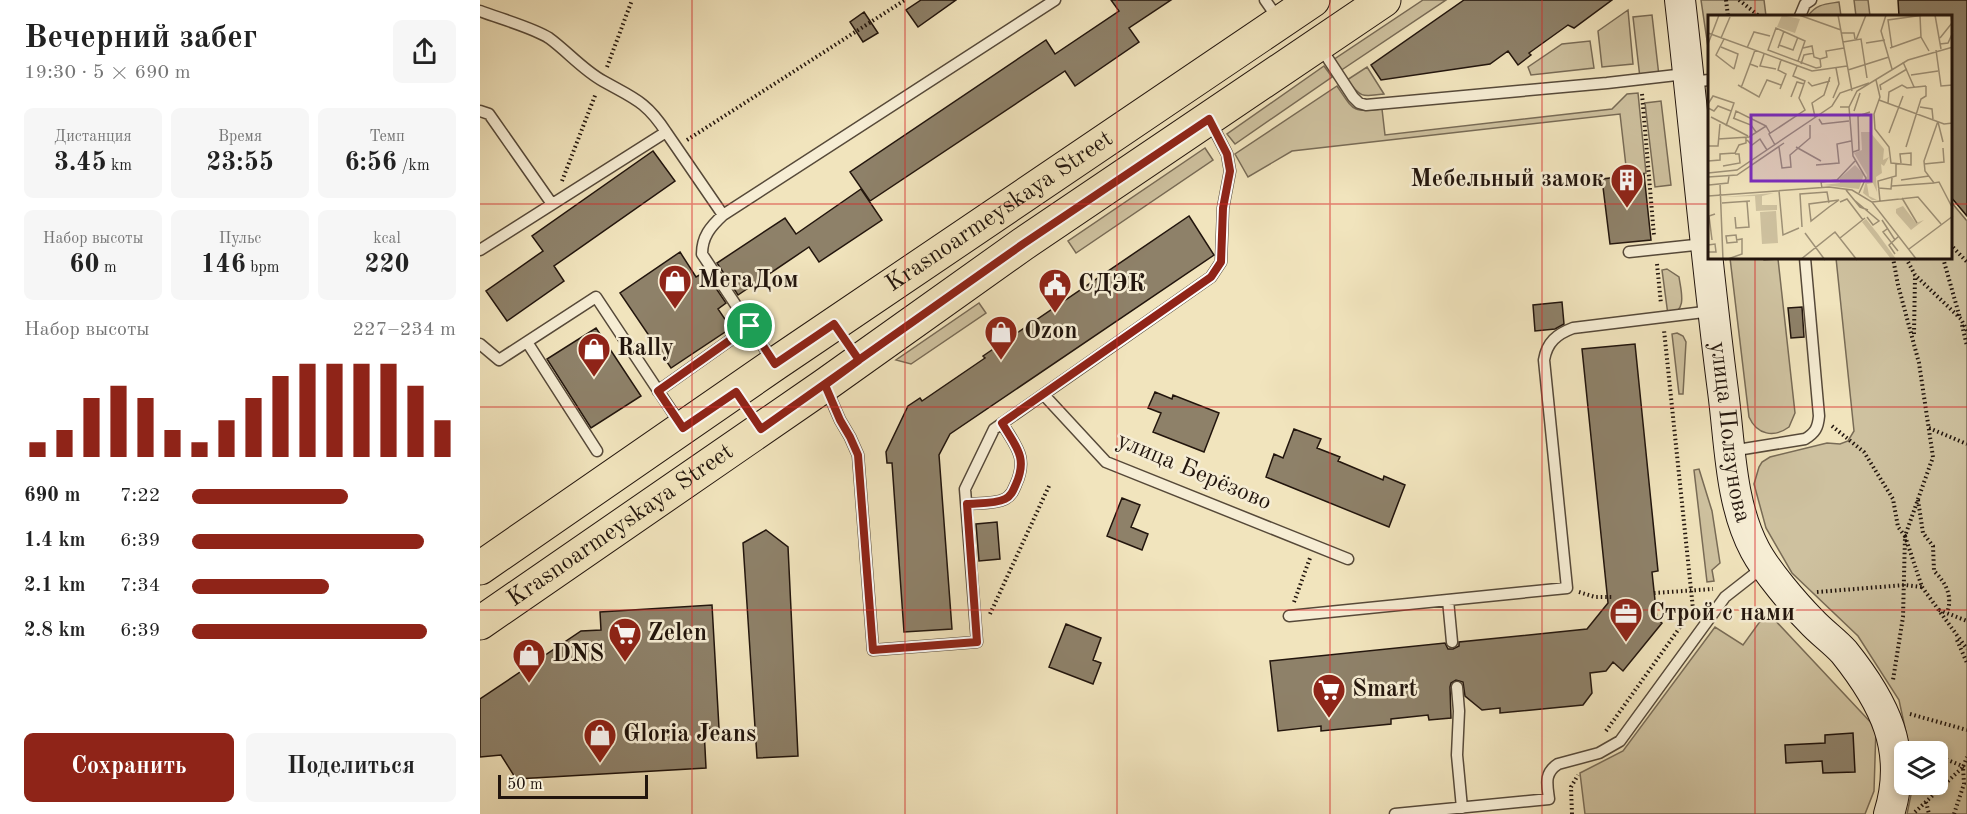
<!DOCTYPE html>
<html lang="ru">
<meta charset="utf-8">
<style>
body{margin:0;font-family:"Old Standard TT",serif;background:#f6f6f6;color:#222;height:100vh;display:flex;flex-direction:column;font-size:22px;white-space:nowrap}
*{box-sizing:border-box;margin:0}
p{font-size:20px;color:#767676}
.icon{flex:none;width:33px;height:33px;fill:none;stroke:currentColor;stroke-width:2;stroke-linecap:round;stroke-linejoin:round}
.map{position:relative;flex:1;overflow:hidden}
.drawer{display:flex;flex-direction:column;background:#fff;width:480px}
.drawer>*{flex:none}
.buttons{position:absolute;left:1414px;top:741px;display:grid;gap:12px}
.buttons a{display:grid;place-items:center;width:54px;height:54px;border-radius:9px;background:#fff;box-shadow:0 3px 9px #0003;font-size:30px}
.scale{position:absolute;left:18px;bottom:15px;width:150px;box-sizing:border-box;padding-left:6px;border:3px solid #22150d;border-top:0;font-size:16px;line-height:21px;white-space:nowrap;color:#22150d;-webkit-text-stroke:4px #f6edd4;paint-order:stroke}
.pin{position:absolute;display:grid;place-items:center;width:51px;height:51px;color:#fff;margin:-26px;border:3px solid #fff;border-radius:50%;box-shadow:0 2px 6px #0007}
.round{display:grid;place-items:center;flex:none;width:63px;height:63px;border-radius:9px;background:#f6f6f6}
.overview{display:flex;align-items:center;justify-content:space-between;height:102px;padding:0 24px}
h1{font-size:33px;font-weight:800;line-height:45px}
.figures{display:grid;grid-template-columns:repeat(3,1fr);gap:9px;height:102px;padding:6px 24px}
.figures div{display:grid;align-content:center;border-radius:9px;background:#f6f6f6;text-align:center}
.figures b{font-size:26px;font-weight:800}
.figures small{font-size:16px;font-weight:400}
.figures p{font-size:16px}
.chart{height:168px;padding:12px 24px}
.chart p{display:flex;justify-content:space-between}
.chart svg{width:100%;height:108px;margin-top:6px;stroke:#8f2418;stroke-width:6}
.action{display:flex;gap:12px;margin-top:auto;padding:12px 24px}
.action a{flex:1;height:69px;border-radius:9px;background:#8f2418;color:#fff;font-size:24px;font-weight:800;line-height:69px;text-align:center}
.action a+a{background:#f6f6f6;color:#222}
ul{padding:0 24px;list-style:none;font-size:20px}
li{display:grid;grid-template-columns:96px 72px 1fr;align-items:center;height:45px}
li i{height:15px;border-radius:8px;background:#8f2418}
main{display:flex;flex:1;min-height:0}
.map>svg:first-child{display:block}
.green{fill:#cec19f;stroke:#786b56;stroke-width:1.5}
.building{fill:#8e8169;stroke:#22150d;stroke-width:1.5}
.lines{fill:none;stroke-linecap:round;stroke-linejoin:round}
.service-casing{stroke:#564939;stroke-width:13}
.secondary-casing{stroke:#22150d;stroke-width:32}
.primary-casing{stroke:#22150d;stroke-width:35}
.path{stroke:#22150d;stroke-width:4;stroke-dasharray:1.5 3;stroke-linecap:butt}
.service{stroke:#f6edd4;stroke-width:10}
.secondary{stroke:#f6edd4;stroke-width:30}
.primary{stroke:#f1e4bd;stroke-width:33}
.route-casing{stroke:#fff;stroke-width:12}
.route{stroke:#8f2418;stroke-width:8}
.grid{fill:none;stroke:#d62828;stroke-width:1.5;stroke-opacity:0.55}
.labels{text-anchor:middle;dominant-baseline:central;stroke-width:5;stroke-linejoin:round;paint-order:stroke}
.poi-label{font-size:24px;font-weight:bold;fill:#22150d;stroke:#f6edd4;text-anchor:start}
.street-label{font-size:24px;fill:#22150d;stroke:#f6edd4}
.inset-road{fill:none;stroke:#9e9177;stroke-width:1.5}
.view{fill:#7b2cbf;fill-opacity:0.15;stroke:#7b2cbf;stroke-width:3}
.inset-edge{fill:none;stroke:#22150d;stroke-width:3}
</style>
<main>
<section class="drawer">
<div class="overview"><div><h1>Вечерний забег</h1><p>19:30 · 5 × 690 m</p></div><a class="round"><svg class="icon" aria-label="share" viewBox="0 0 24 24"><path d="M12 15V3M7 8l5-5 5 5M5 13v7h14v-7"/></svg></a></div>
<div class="figures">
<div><p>Дистанция</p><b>3.45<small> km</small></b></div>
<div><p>Время</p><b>23:55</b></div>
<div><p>Темп</p><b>6:56<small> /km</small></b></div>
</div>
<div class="figures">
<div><p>Набор высоты</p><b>60<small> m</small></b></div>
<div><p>Пульс</p><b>146<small> bpm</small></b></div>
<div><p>kcal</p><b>220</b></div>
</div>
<div class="chart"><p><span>Набор высоты</span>227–234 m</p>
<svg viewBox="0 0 160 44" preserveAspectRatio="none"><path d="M5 44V38M15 44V33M25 44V20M35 44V15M45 44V20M55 44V33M65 44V38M75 44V29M85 44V20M95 44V11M105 44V6M115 44V6M125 44V6M135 44V6M145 44V15M155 44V29"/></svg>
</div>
<ul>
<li><b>690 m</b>7:22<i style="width:59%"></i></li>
<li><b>1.4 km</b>6:39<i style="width:88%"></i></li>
<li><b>2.1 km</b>7:34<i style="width:52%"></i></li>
<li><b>2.8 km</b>6:39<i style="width:89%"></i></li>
</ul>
<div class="action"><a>Сохранить</a><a>Поделиться</a></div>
</section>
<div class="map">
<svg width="1487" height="814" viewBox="0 0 1487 814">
<rect width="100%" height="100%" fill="#f1e4bd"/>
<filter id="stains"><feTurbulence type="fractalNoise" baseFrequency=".00333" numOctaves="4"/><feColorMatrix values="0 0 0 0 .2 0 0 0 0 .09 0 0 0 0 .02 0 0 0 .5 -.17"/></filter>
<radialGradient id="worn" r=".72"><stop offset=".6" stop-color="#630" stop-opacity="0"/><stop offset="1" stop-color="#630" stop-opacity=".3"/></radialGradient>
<path class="green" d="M943 0H966L860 71 853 60Z
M1221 0H1284L1286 16H1229V54Z
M1374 0H1388L1390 16H1376Z
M1359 2 1361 16H1328C1336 4 1346 4 1359 2Z
M1148 10 1153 64 1122 67 1118 31Z
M1172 15 1179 76 1160 78 1153 17Z
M1110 41 1114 68 1051 75 1048 67 1082 44Z
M844 66 852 77 755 144 747 134Z
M887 67 904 94C882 97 881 98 867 80Z
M857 86C874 111 872 113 902 109L905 135 1132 109 1147 94 1158 93 1166 173 1147 175 1140 114 812 151 768 177 755 154Z
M1181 101 1191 185 1175 187 1165 103Z
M725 148 733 160 596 253 588 241Z
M1472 203 1487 221V814H1427L1433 785 1458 784V752L1430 751 1419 700 1378 636 1312 573 1286 528 1274 484 1279 467 1282 462 1290 457 1347 443 1360 444 1368 441 1374 431 1356 258H1470V204Z
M1250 258H1283L1284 260 1298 259 1315 413 1309 427C1294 438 1277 435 1269 417Z
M1187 269 1199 277C1201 291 1208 312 1188 315L1182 270Z
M499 303 506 313 431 364 416 360Z
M1197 333 1203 336 1206 342 1203 394H1199L1192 334Z
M1219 469 1232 511 1240 563 1232 570 1234 581 1227 582 1214 470Z
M1291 616 1396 728 1394 791 1385 814H1105L1100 773 1143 751 1235 627 1263 645 1281 620Z"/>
<path class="building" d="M441 0H476L438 27 426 10Z
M631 0H691L649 28 659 42 595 86 585 71 390 201 370 172 566 40 575 54 639 11Z
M984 0H1132L1094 28 1088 25 1049 53 1051 55 1038 65 1028 51 1010 64 901 80 891 65Z
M1418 0H1487V216L1470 196V16H1419Z
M384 12 398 33 383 42 370 22Z
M173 151 195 181 74 266 84 281 27 321 6 291 63 251 52 236Z
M1164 174 1171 240 1130 244 1122 179Z
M381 189 402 220 339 262 329 247 258 295 237 263 305 218 316 234Z
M709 216 734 255 470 434 459 455 472 629 424 632 412 463H407L406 452 428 406 440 398 442 401 505 358 503 356Z
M200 252 216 277 225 272 246 303 238 309 251 328 191 368 140 293Z
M1082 302 1084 324 1075 329 1055 331 1053 305Z
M1322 307 1324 337 1311 338 1308 308Z
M116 328 161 396 111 428 67 359Z
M1155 344 1178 571 1172 572 1177 619 1182 623 1143 671 1133 662 1126 671 1110 673 1112 693 1103 705 1020 713V708L1002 710 985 696 983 682 976 680 971 683 970 687 971 718 949 720 948 715 911 719V724L841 731V726L798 731 790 661 965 643 968 649H973L979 646V642L1107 629 1128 603 1102 349Z
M675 392 692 399 693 395 739 413 724 452 673 432 681 413 668 408Z
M814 429 841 439 837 448 860 457 858 461 903 480 904 476 925 485 909 527 786 477 794 454 803 458Z
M642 498 660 505 651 527 668 534 662 550 627 536Z
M517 522 520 559 499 561 496 524Z
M286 530 308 547 318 756 277 758 263 543Z
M232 605 239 728 224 729 226 768 36 779 21 755 0 757V699L101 631 121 630 120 612Z
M586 624 621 638 613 660 621 663 613 684 569 667Z
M1373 733 1375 772 1343 773 1342 761 1306 763 1305 745 1345 743V735Z"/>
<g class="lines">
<g class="service-casing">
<path id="service" d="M785 0 799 20
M0 11C18 18 54 28 69 38 87 51 103 70 123 81 153 98 166 101 186 132
M1320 16 1325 4 1331 0
M841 48 873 97 879 103 886 105 1127 83 1205 74
M1210 82 1229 80
M0 111 9 114 72 204
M0 250 186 132 243 215
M1149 252 1224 244
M47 342 117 451
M0 344 19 360 116 297 201 425
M293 361 222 254C222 237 230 227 243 215L575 0
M346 388 360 420 370 437 378 455 393 650 497 642 485 489 514 429 731 277 741 262 743 208 750 171 747 154 730 121
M178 391 270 326
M564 395 626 462 868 559
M1251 451 1325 439C1335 433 1338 428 1339 416L1325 258
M487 504C498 503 515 504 525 499 531 496 533 491 536 484 548 457 536 447 522 423
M968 600 972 642
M809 616 1087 588 1064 360C1067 342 1077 334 1093 328L1232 311
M977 687 979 711 977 755 982 808
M915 814 1069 799C1067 784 1064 773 1078 764L1119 753 1140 741 1245 597 1282 568"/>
</g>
<g class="secondary-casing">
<g id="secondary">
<path id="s1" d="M1200 0C1215 130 1226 261 1243 391 1250 444 1250 503 1275 550 1286 571 1315 605 1331 621 1341 632 1354 641 1364 652 1404 702 1429 750 1409 814"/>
</g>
</g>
<g class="primary-casing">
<g id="primary">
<path id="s2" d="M0 568 295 364 833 0"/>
<path id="s3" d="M0 623 345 385 543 244 904 0"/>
</g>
</g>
<path class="path" d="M1246 0 1248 16
M1259 0 1279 16
M127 67 152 0
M1162 94 1174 236
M207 140 425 0
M82 181 116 93
M1470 244 1487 262
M1426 258 1435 275 1481 319 1487 331
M1463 258 1480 318
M1177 264 1181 304
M1482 325 1487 346
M1434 334 1435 276
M1352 426 1384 452 1413 499 1418 527 1425 536 1423 617 1413 680
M1449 428 1487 444
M1438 500 1443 533 1453 546 1454 571C1466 583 1473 596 1467 613
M1442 587 1487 649
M1099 592 1115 597H1134
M1337 592 1425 585 1442 587 1425 536 1453 457 1439 363 1418 285 1413 258
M1174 593 1233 589
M814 602 830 558
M1459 610 1487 621
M510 614 569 486
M1477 640 1487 663
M1430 714 1487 730
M1126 731 1213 609 1184 330
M1458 756 1487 768
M1446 802 1449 814
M1435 812 1483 767
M1092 814 1091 787 1098 775
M1474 814 1484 784 1483 767 1487 757"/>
<use href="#service" class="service"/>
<use href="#secondary" class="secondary"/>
<use href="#primary" class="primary"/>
</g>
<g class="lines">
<g class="route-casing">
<path id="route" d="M270 326 295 364 354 324 379 360 345 385 360 420 370 437 378 455 393 650 497 642 487 504C498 503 515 504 525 499 531 496 533 491 536 484 548 457 536 447 522 423L731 277 741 262 743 208 750 171 747 154 729 119 543 244 281 429 256 392 203 428 178 391 270 326"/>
</g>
<use href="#route" class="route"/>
</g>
<path class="grid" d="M212 0V814M425 0V814M637 0V814M850 0V814M1062 0V814M1275 0V16M0 204H1229M1470 204H1487M1275 258V814M0 407H1487M0 610H1487"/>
<defs>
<g id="building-pin" transform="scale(1.725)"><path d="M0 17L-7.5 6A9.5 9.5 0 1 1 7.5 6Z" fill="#8f2418" stroke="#f6edd4"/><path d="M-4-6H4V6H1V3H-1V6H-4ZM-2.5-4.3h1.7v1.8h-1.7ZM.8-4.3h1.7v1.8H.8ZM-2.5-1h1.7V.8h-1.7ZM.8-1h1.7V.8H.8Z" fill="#fff"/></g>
<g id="shop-pin" transform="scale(1.725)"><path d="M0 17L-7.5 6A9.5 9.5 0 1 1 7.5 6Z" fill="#8f2418" stroke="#f6edd4"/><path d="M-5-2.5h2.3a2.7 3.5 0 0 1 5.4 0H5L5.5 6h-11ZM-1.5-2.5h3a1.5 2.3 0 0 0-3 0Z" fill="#fff"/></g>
<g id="civic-pin" transform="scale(1.725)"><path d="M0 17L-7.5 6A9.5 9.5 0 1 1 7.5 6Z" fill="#8f2418" stroke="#f6edd4"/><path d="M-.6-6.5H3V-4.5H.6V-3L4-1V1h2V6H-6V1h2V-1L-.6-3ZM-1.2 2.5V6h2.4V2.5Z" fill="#fff"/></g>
<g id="office-pin" transform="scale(1.725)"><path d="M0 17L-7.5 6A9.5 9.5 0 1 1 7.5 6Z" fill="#8f2418" stroke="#f6edd4"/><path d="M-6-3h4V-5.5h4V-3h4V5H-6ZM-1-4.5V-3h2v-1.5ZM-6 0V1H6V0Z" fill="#fff"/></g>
<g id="supermarket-pin" transform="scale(1.725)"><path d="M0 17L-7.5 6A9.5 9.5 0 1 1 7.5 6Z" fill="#8f2418" stroke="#f6edd4"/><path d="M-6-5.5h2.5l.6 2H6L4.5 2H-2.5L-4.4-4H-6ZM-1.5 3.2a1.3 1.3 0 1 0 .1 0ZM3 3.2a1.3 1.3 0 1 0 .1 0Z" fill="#fff"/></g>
</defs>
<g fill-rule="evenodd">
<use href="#building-pin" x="1147" y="180"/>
<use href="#shop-pin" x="195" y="281"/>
<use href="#civic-pin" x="575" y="285"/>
<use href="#shop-pin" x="521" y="332"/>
<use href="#shop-pin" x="114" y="349"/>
<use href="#office-pin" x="1146" y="614"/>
<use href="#supermarket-pin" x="145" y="634"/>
<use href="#shop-pin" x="49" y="655"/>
<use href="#supermarket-pin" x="849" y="690"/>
<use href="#shop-pin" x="120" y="735"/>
</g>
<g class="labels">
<g class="poi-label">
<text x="1124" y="180" text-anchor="end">Мебельный замок</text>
<text x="218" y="281">МегаДом</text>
<text x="598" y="285">СДЭК</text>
<text x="544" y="332">Ozon</text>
<text x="137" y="349">Rally</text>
<text x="1169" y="614">Строй с нами</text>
<text x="168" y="634">Zelen</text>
<text x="72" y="655">DNS</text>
<text x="872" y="690">Smart</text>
<text x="143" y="735">Gloria Jeans</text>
</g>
<g class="street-label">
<text stroke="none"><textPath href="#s2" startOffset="630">Krasnoarmeyskaya Street</textPath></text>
<text stroke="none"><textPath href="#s1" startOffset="435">улица Ползунова</textPath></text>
<text transform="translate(714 472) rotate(23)">улица Берёзово</text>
<text stroke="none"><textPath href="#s3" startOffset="171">Krasnoarmeyskaya Street</textPath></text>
</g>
</g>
<g transform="translate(1228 15)">
<rect width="244" height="244" fill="#f1e4bd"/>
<path d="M74 0 92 4 87 18 69 12ZM153 117H162L176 134 175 145 181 142 176 151 173 149 174 158 168 162 169 177 165 168 159 169 161 181 169 185H164L155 178 159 160 146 138 154 135ZM147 150 156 159 151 174 115 170 132 168V163ZM66 178 54 181V190H69V195L48 196 47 181 15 182ZM195 191 208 208 216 205 203 215 188 198V194ZM68 196 70 228 54 229 52 197ZM158 204 170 219 188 244H183L154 207Z" fill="#cec19f"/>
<path class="inset-road" d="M91 0 133 15M130 0 144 76M178 0 173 16 184 54M227 0 233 34M212 1 213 22 221 36M0 18 104 56 139 51M133 18H146L147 24M13 23 22 2M232 23 244 8 243 1M16 24 8 40 26 54M148 25 158 0M135 27 153 24 159 63M158 28 177 25M0 29 11 0M232 29 240 28 245 17M71 30 85 35 90 22M13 32 30 39 26 54M39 33 46 17 62 21M70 33 76 16M95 33 104 31 106 42 112 44M182 33 213 22M184 33 180 5 216 0M47 35 42 49 50 52M228 35 233 71 245 70M56 39 52 51 68 54M90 46 97 26 68 13 60 35 108 53 113 52M195 47 206 72M93 49 96 40 106 38M113 52 112 44 119 42 118 36 136 33M140 55 181 42M203 60 230 56M168 65 172 82 166 99 167 114 181 132 183 148 203 150V138L192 139 193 148M100 67 104 71 122 66M30 70 51 82 59 65 73 70M33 73 42 49M72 74 78 59 70 55 73 45M173 75 172 70 199 54M83 82 89 67 96 69M125 83 131 69 128 53M171 85 236 109 245 108M180 88 181 77 194 70 199 73 218 71M0 89 5 81 26 88 18 111M132 92H141L149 76 200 45 245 32M141 92 145 141 158 163 151 178M212 92 224 94 225 104M0 93 6 96 10 91 23 96M146 96 152 78M3 102 40 121M107 102 104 88 116 80 122 62M25 103 43 110 48 117M26 103 28 96 58 111M111 104 114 109 141 106M230 106 216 146 217 156 226 168 231 167 245 194M230 107 235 127M181 118 195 81M10 124 41 122 58 111 62 118M39 125 44 130 52 124 59 135M67 130 61 119 97 95 91 83 97 66 85 61 89 51M0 131H10L12 109M71 132 74 153 83 152 82 140 102 123V110M88 132 113 146M198 132 213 84 218 81V71M145 137 151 135 150 101 162 97M0 146 12 145V139L27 138 31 130 38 128V122M216 149 236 147 235 133M108 150 131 148 129 129 143 126M15 151 32 148 31 139H27M0 158 29 155 124 91 132 78 161 68M0 162 29 160 76 128M193 165 221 161M12 169 15 245M1 170 20 168 21 161M184 171 226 168M114 173 113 167 129 165 147 146M170 173 183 174 184 163M138 175 152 192 160 195M71 176 75 220 91 213M0 181 121 172 144 175 164 187 209 245M194 183 209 208M145 184 171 206 165 210 159 202M131 185 121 192 103 206 101 189ZM172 186 170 166 188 161V148M132 187 139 184 155 205M164 187 210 182 233 209M14 188 42 186M27 202 28 213 41 212 39 187M174 205 187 225M94 212 92 179 119 177 121 188M179 214 175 217 190 236M97 218 117 245M28 220 29 227 19 228 18 221ZM132 223 157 203M4 225 1 201 7 199M0 230 7 229 8 237H0M201 234 245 201M187 239 181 230 191 221M17 245 34 239V224L28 225M92 245 127 217 149 245"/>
<path class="view" d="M43 100H163V166H43Z"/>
<rect width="244" height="244" class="inset-edge"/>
</g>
<rect width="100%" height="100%" filter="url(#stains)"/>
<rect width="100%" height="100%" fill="url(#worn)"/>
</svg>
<div class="buttons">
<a><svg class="icon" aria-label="layers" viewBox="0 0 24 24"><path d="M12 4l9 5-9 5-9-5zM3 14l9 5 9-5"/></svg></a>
</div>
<div class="scale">50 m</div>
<div class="pin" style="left:270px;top:326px;background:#1e9e55"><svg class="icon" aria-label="arrive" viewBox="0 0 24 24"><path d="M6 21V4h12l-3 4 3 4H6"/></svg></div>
</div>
</main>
